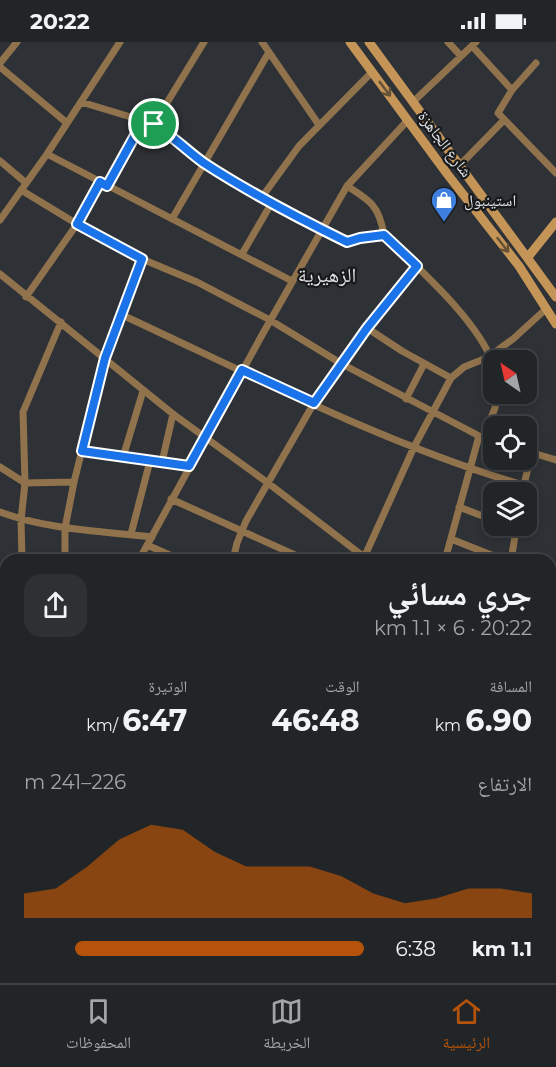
<!DOCTYPE html>
<html lang="ar">
<meta charset="utf-8">
<style>
body{margin:0;font-family:Montserrat,"Noto Naskh Arabic",sans-serif;background:#2e3134;color:#f1f3f6;direction:rtl;height:100vh;display:flex;flex-direction:column;font-size:22px;white-space:nowrap}
*{box-sizing:border-box;margin:0}
p{font-size:20px;color:#a2a5a8}
.icon{flex:none;width:33px;height:33px;fill:none;stroke:currentColor;stroke-width:2;stroke-linecap:round;stroke-linejoin:round}
.map{position:relative;flex:1;overflow:hidden;direction:ltr}
.panel{position:absolute;left:0px;top:512px;width:556px;height:430px;display:flex;flex-direction:column;background:#222528;border-radius:18px 18px 0 0;box-shadow:0 3px 9px #0003,0 0 0 2px #3f4245;direction:rtl}
.panel>*{flex:none}
.needle{width:39px;rotate:326deg}
.fabs{position:absolute;left:483px;top:308px;display:grid;gap:12px}
.fabs a{display:grid;place-items:center;width:54px;height:54px;border-radius:12px;background:#222528;box-shadow:0 3px 9px #0003,0 0 0 2px #3f4245;font-size:30px}
.pin{position:absolute;display:grid;place-items:center;width:51px;height:51px;color:#fff;margin:-26px;border:3px solid #fff;border-radius:50%;box-shadow:0 2px 6px #0007}
.round{display:grid;place-items:center;flex:none;width:63px;height:63px;border-radius:18px;background:#2e3134}
.headline{display:flex;align-items:center;justify-content:space-between;height:102px;padding:0 24px}
h1{font-size:33px;font-weight:700;line-height:45px}
.metrics{display:grid;grid-template-columns:repeat(3,1fr);gap:9px;height:102px;padding:6px 24px}
.metrics div{display:grid;align-content:center}
.metrics b{font-size:30px;font-weight:700}
.metrics small{font-size:16px;font-weight:400}
.metrics p{font-size:16px}
.chart{height:168px;padding:12px 24px}
.chart p{display:flex;justify-content:space-between}
.chart svg{width:100%;height:108px;margin-top:6px;fill:#b45309;opacity:.7}
ul{padding:0 24px;list-style:none;font-size:20px}
li{display:grid;grid-template-columns:96px 72px 1fr;align-items:center;height:45px}
li i{height:15px;border-radius:8px;background:#b45309}
.status{display:flex;justify-content:space-between;align-items:center;height:42px;padding:0 30px;background:#222528;direction:ltr}
.status svg{height:16px;fill:currentColor}
.dock{display:flex;justify-content:space-around;align-items:center;height:84px;border-top:2px solid #3f4245;background:#222528;font-size:16px;color:#a2a5a8}
.dock a{display:grid;justify-items:center;gap:3px}
.dock .current{color:#b45309}
.map>svg:first-child{display:block}
.lines{fill:none;stroke-linecap:round;stroke-linejoin:round}
.street{stroke:#90724c;stroke-width:7}
.secondary{stroke:#c59558;stroke-width:9}
.oneway{stroke:#655136}
.route-casing{stroke:#fff;stroke-width:12}
.route{stroke:#1a73e8;stroke-width:8}
.labels{text-anchor:middle;dominant-baseline:central;stroke-width:4.5;stroke-linejoin:round;paint-order:stroke}
.street-label{font-size:16px;fill:#dfe2e4;stroke:#17191b}
.poi-label{font-size:16px;fill:#dfe2e4;stroke:#17191b;text-anchor:start}
.quarter-label{font-size:20px;fill:#dfe2e4;stroke:#17191b}
</style>
<div class="status"><b>20:22</b><svg viewBox="0 0 49 12"><path d="M0 12V9h3v3zM5 12V6h3v6zM10 12V3h3v9zM15 12V0h3v12zM26 1h20v11H26zM47 4h2v5h-2z"/></svg></div>
<div class="map">
<svg width="556" height="941" viewBox="0 0 556 941">
<rect width="100%" height="100%" fill="#2e3135"/>
<g class="lines">
<path class="street" d="M262 0 319 83
M448 0 461 14
M472 4 512 48
M0 21 17 0
M536 21 512 48 498 71 556 131
M0 25 67 81
M81 60 154 82 204 121 271 162 347 200 360 196 384 193C418 226 479 279 494 324
M413 60 476 0
M154 82 204 0
M47 112 292 239
M0 119 26 141
M460 123 504 78
M107 143 143 79
M347 144C371 159 379 164 384 193
M21 148 77 182 142 217 197 240 270 278 342 322 483 396 494 399
M262 155 299 104 372 30
M172 177 269 10
M0 178 47 112 120 0
M242 212 271 162
M0 232 173 372 268 441 368 518
M26 255 77 182 100 140
M120 272C252 333 384 402 523 443
M367 286 402 309 451 336
M406 357 424 322
M483 396 495 366 497 351
M82 409 188 424
M526 409 556 418
M123 415 143 349
M162 420 173 372
M0 425 25 441 74 440
M522 450 532 411
M171 457 306 518
M459 465 493 478
M0 470C49 488 101 489 152 495
M131 492 150 419
M451 497 504 518
M147 503 181 518
M22 518 21 478 25 441 23 370 61 280
M65 518V486L74 440 105 316 142 217
M139 518 262 293 347 144 408 78
M233 518 237 501 246 479 314 361 367 286 417 224
M363 518 414 405 451 336 464 325 484 317 495 310 513 297 547 266
M445 518 479 394
M511 518 517 483
M550 536 556 538
M0 564 6 565
M550 610 556 612
M0 636 1 632
M550 642 556 617
M0 685 6 688
M550 725 556 727
M0 736 6 737
M550 761 556 762
M550 798 556 799
M0 807 6 808
M0 907 6 909
M71 936 83 941
M333 936 346 941
M549 936 556 939
M540 941 541 936"/>
<path class="secondary" d="M350 0 448 133 519 224 556 282
M369 0 556 255
M528 215 556 180
M550 835 556 837
M0 875 6 858
M214 941 215 936
M454 941 456 936"/>
</g>
<defs><path id="oneway-shaft" d="M-6 0H5M1.5-3L5.5 0L1.5 3" fill="none" stroke-width="1.6" stroke-linecap="round" stroke-linejoin="round" transform="scale(1.5)"/></defs>
<g class="oneway">
<use href="#oneway-shaft" transform="translate(385 47) rotate(53)"/>
<use href="#oneway-shaft" transform="translate(503 203) rotate(52)"/>
</g>
<g class="lines">
<g class="route-casing">
<path id="route" d="M143 79C166 86 184 107 204 121 250 151 298 176 347 200L360 196 384 193 417 224 367 286 314 361 242 328 189 424 82 409 105 316 142 217 77 182 100 140 107 144Z"/>
</g>
<use href="#route" class="route"/>
</g>
<defs>
<g id="shop-pin" transform="scale(1.35)"><path d="M0 17L-7.5 6A9.5 9.5 0 1 1 7.5 6Z" fill="#3f7fe0" stroke="#17191b"/><path d="M-5-2.5h2.3a2.7 3.5 0 0 1 5.4 0H5L5.5 6h-11ZM-1.5-2.5h3a1.5 2.3 0 0 0-3 0Z" fill="#fff"/></g>
</defs>
<g fill-rule="evenodd">
<use href="#shop-pin" x="444" y="158"/>
</g>
<g class="labels">
<g class="street-label">
<text transform="translate(445 102) rotate(53)">شارع الجاهزة</text>
</g>
<g class="poi-label">
<text x="464" y="158">استينبول</text>
</g>
<g class="quarter-label">
<text x="327" y="233">الزهيرية</text>
</g>
</g>
</svg>
<div class="fabs">
<a><svg class="needle" viewBox="-14 -14 28 28"><path d="M0-13l5 13h-10z" fill="#e53935"/><path d="M0 13l5-13h-10z" fill="#a2a5a8"/></svg></a>
<a><svg class="icon" aria-label="locate" viewBox="0 0 24 24"><circle cx="12" cy="12" r="6"/><path d="M12 2v4M12 18v4M2 12h4M18 12h4"/></svg></a>
<a><svg class="icon" aria-label="layers" viewBox="0 0 24 24"><path d="M12 4l9 5-9 5-9-5zM3 14l9 5 9-5"/></svg></a>
</div>
<div class="pin" style="left:154px;top:82px;background:#1e9e55"><svg class="icon" aria-label="arrive" viewBox="0 0 24 24"><path d="M6 21V4h12l-3 4 3 4H6"/></svg></div>
<section class="panel">
<div class="headline"><div><h1>جري مسائي</h1><p>20:22 · 6 × 1.1 km</p></div><a class="round"><svg class="icon" aria-label="share" viewBox="0 0 24 24"><path d="M12 15V3M7 8l5-5 5 5M5 13v7h14v-7"/></svg></a></div>
<div class="metrics">
<div><p>المسافة</p><b>6.90<small> km</small></b></div>
<div><p>الوقت</p><b>46:48</b></div>
<div><p>الوتيرة</p><b>6:47<small> /km</small></b></div>
</div>
<div class="chart"><p><span>الارتفاع</span>226–241 m</p>
<svg viewBox="0 0 160 44" preserveAspectRatio="none"><path d="M0 44V34L10 32L20 23L30 12L40 6L50 8L60 17L70 23L80 23L90 23L100 27L110 34L120 38L130 36L140 32L150 32L160 34V44z"/></svg>
</div>
<ul>
<li><b>1.1 km</b>6:38<i style="width:85%"></i></li>
</ul>
</section>
</div>
<nav class="dock">
<a class="current"><svg class="icon" aria-label="home" viewBox="0 0 24 24"><path d="M3 11l9-7 9 7M6 9v11h12V9"/></svg>الرئيسية</a>
<a><svg class="icon" aria-label="map" viewBox="0 0 24 24"><path d="M3 6l6-2 6 2 6-2v14l-6 2-6-2-6 2zM9 4v14M15 6v14"/></svg>الخريطة</a>
<a><svg class="icon" aria-label="saved" viewBox="0 0 24 24"><path d="M7 4h10v16l-5-4-5 4z"/></svg>المحفوظات</a>
</nav>
